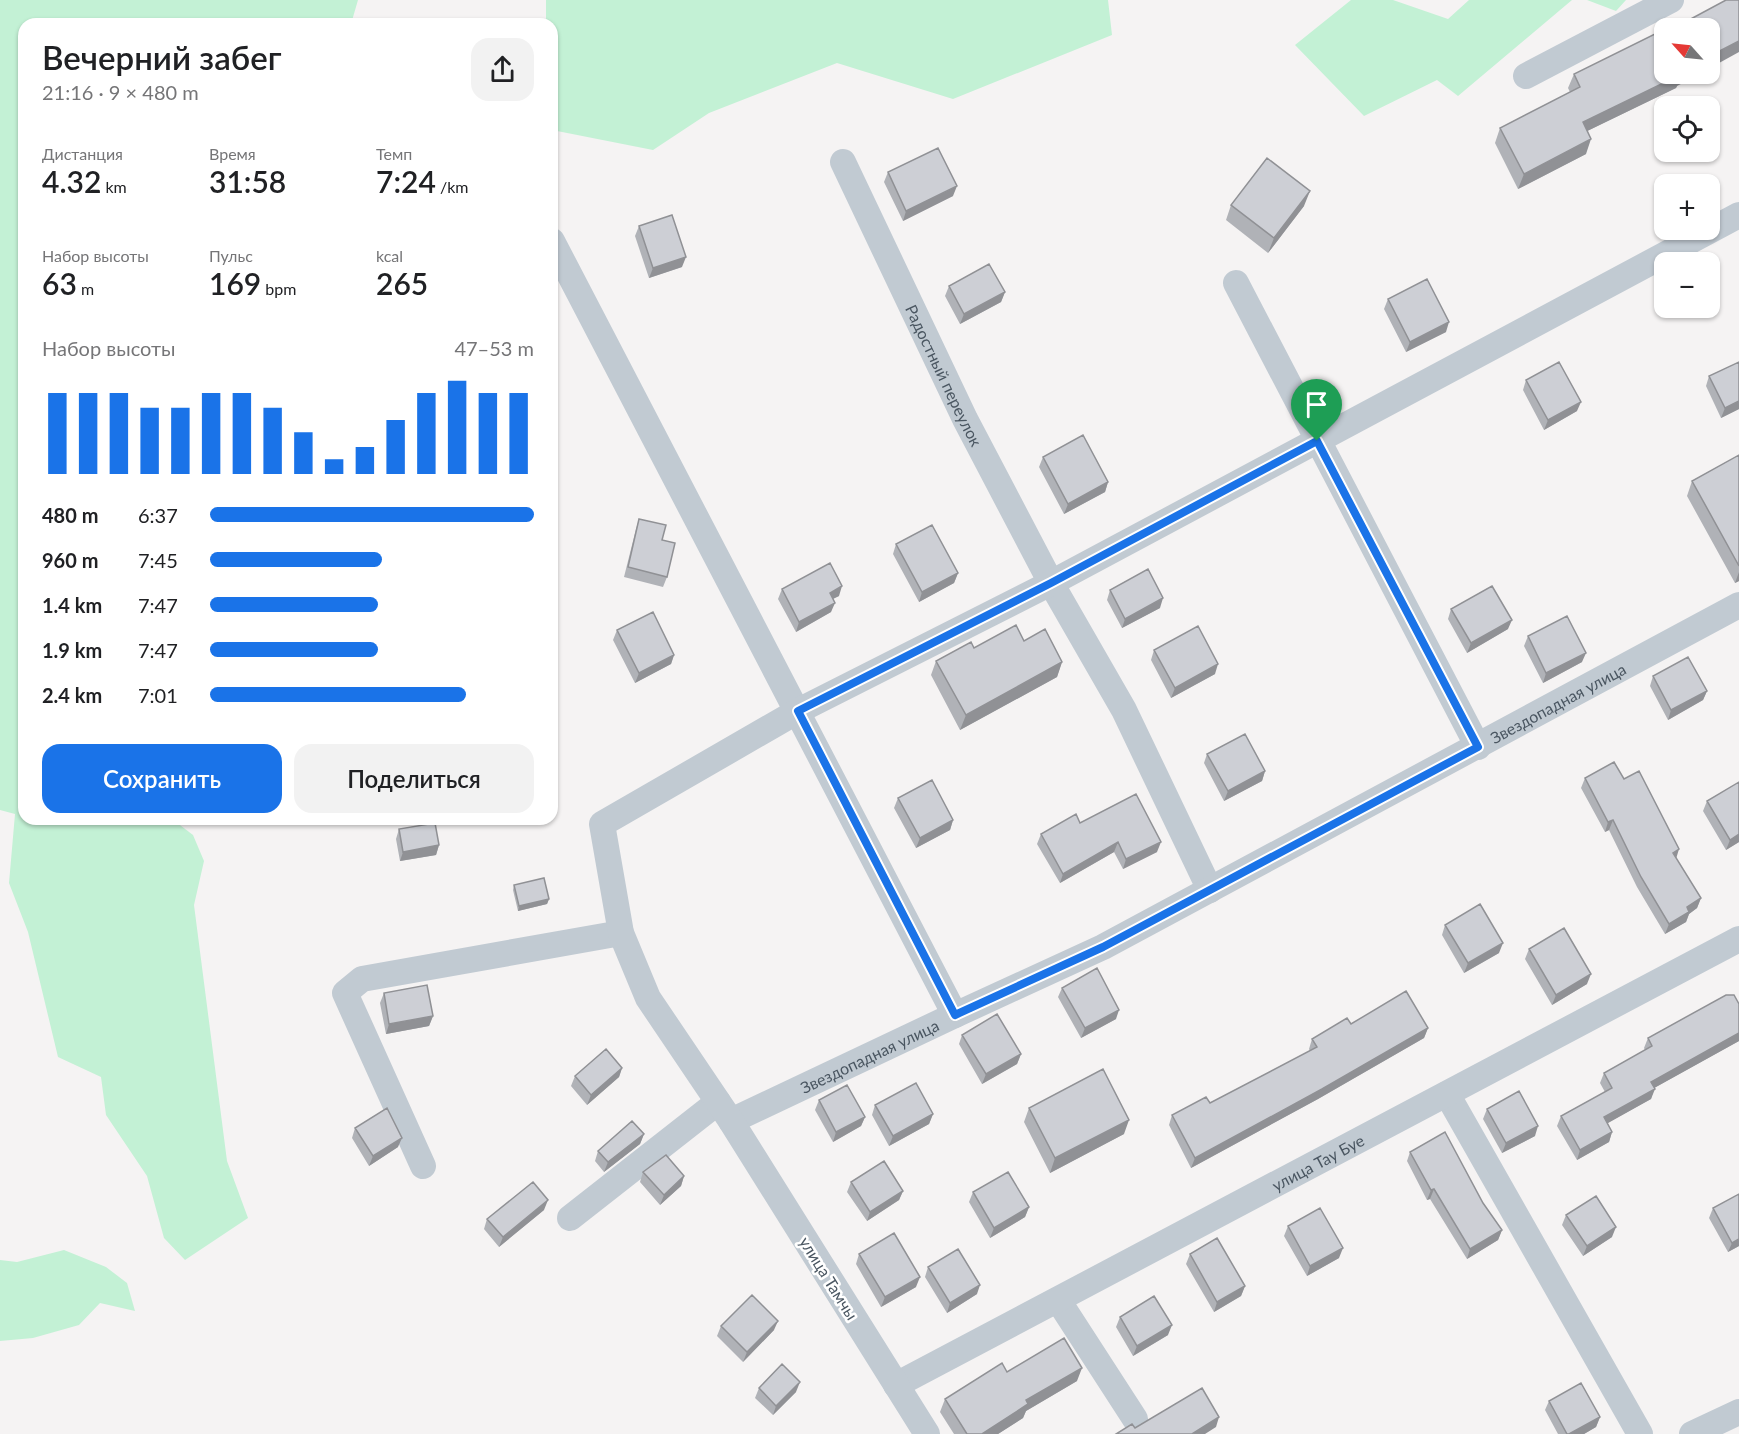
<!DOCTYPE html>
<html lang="ru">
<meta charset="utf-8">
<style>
body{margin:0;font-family:Lato,sans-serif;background:#f2f2f2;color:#202124;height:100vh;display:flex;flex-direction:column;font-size:22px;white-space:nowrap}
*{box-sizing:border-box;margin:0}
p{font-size:20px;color:#757577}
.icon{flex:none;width:33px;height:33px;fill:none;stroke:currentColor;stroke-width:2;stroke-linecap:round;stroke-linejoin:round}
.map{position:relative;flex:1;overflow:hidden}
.drawer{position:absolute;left:18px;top:18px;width:540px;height:807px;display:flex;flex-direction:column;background:#fff;border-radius:18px;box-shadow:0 2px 4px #0004}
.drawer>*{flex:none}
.needle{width:39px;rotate:297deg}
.tools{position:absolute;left:1654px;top:18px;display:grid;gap:12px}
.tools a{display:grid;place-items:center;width:66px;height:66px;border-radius:12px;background:#fff;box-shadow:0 2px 4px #0004;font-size:30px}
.pin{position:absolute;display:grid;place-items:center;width:51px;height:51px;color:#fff;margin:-62px -26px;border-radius:50% 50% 50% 0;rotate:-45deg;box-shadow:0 0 6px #0007}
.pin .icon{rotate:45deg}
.round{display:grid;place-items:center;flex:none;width:63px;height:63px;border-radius:18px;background:#f2f2f2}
.overview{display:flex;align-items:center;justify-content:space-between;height:102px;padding:0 24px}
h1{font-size:33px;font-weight:600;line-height:45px}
.figures{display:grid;grid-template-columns:repeat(3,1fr);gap:9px;height:102px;padding:6px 24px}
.figures div{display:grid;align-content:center}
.figures b{font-size:30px;font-weight:600}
.figures small{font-size:16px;font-weight:400}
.figures p{font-size:16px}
.chart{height:168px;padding:12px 24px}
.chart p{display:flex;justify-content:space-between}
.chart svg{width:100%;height:108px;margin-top:6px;stroke:#1a73e8;stroke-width:6}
.cta{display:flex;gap:12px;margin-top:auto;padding:12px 24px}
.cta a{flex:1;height:69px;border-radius:18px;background:#1a73e8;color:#fff;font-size:24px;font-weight:600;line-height:69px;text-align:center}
.cta a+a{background:#f2f2f2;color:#202124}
ul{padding:0 24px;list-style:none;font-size:20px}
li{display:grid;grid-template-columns:96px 72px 1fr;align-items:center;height:45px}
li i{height:15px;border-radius:8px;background:#1a73e8}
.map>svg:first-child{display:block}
.green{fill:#c3f1d5}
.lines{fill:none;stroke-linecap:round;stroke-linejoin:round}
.minor{stroke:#c1cad2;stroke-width:26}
.wall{fill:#b0b2b7}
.shaded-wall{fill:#909195}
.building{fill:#cdcfd5;stroke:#909195;stroke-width:1.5}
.route-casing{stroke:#fff;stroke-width:12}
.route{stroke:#1a73e8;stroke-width:8}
.labels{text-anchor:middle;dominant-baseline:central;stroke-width:5;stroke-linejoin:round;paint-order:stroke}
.street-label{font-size:16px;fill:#4a5661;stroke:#fff}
</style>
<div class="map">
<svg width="1739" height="1434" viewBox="0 0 1739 1434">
<rect width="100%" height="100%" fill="#f5f3f3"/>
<path class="green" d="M0 0H358L351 24H24V819H172L193 835 204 861 194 905 227 1161 248 1218 185 1260 164 1238 147 1176 106 1115 101 1077 58 1057 28 932 9 883 15 814 0 810Z
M546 0H1108L1112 35 953 99 837 63 709 113 653 150 552 130V24H546Z
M1351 0H1393L1448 19 1469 0H1572L1458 96 1437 80 1364 116 1295 45Z
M1587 0H1626L1616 11Z
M64 1250 106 1267 127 1283 135 1311 100 1303 79 1325 33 1338 0 1341V1260L17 1262Z"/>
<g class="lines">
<g class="minor">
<path d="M1526 76 1671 0"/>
<path id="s1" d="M843 162 965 419 1051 583 1124 710 1210 890"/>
<path d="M552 241 955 1015"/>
<path d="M1236 283 1478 747"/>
<path d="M1447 1094 1640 1434"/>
<path id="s2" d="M731 1121 955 1015 1103 947 1739 605"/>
<path d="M423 1166 345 993 362 979 621 933"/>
<path d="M570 1218 718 1102"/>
<path d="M1058 1300 1135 1419"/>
<path id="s3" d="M896 1385 1739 939"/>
<path d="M927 1434 731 1121 648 998 621 933 602 824 798 711 1051 583 1739 215"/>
<path d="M1692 1434 1739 1412"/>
</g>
</g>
<path class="wall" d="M1574 74 1677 86 1676 88 1587 131 1586 154 1518 189 1495 143 1500 128 1570 92 1568 88Z
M888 172 953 196 903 221 884 182Z
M1231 205 1304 206 1268 253 1226 220Z
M639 226 682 267 649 278 635 236Z
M949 286 1005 292 1001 302 960 324 945 296Z
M1388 299 1446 332 1406 352 1384 309Z
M1739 362V409L1721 418 1706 386 1709 376Z
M1526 380 1577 411 1544 430 1523 390Z
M1739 455V581L1735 583 1687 496 1692 481Z
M1043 457 1108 482 1105 492 1064 514 1039 467Z
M639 519 662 540 667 577 663 587 624 577 636 529Z
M896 544 958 573 954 583 919 602 893 554Z
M782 589 839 596 833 599 831 612 796 632 778 599Z
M1110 590 1160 608 1122 628 1107 600Z
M1451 609 1508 629 1467 653 1448 619Z
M617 630 674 655 671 664 635 683 613 640Z
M1528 636 1582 662 1543 683 1524 646Z
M974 648 1062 662 1057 677 960 730 931 675 936 661Z
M1154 650 1215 674 1171 698 1151 660Z
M1653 676 1707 691 1703 700 1668 720 1650 686Z
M1207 754 1265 771 1262 781 1224 801 1204 763Z
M1585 778 1624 779 1676 858 1701 898 1697 908 1689 914 1686 922 1665 934 1637 887 1609 830 1605 832 1581 788Z
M898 798 953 820 950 830 916 848 894 808Z
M1707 801 1739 842 1726 850 1703 811Z
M1080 823 1157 852 1123 869 1114 852 1060 883 1037 844 1041 834Z
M399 829 439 845 436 855 400 861 396 839Z
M514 885 549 899 547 904 518 911 513 890Z
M1445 925 1499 953 1464 973 1442 935Z
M1529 949 1587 984 1552 1005 1525 959Z
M1062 988 1116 1019 1081 1038 1058 997Z
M384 993 433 1016 429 1026 386 1034 380 1003Z
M1739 1004V1041L1654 1088 1651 1099 1607 1123 1612 1132 1609 1142 1577 1160 1557 1126 1561 1116 1605 1092 1600 1083 1604 1073 1645 1050 1644 1048 1648 1038Z
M1351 1024 1428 1028 1424 1038 1318 1099 1191 1168 1169 1125 1172 1115 1210 1103 1310 1051 1309 1049 1312 1039Z
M962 1035 1021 1054 1017 1064 982 1084 959 1044Z
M622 1068 619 1077 587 1105 571 1086 575 1076Z
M819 1100 865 1117 861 1126 833 1142 815 1110Z
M875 1105 933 1114 929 1124 889 1146 872 1115Z
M1029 1108 1124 1134 1050 1173 1024 1122Z
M1487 1109 1535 1136 1502 1153 1483 1119Z
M355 1128 398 1147 369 1166 352 1138Z
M644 1134 640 1144 604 1172 595 1161 598 1151Z
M1410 1152 1483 1203 1502 1230 1498 1240 1467 1259 1430 1199 1427 1200 1407 1161Z
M643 1172 684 1176 681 1186 660 1205 640 1182Z
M851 1182 903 1191 899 1200 867 1221 847 1192Z
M973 1192 1029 1207 1025 1217 990 1238 969 1202Z
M1713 1208 1739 1246 1728 1252 1709 1218Z
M544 1210 499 1247 484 1229 487 1219Z
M1566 1215 1612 1237 1583 1256 1562 1225Z
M1288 1226 1339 1258 1307 1276 1284 1236Z
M859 1254 916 1287 881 1307 856 1264Z
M1190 1254 1245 1286 1241 1296 1214 1312 1186 1264Z
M928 1267 977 1294 947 1313 925 1277Z
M1120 1317 1168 1335 1133 1356 1116 1327Z
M721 1326 774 1330 743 1362 717 1336Z
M1007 1372 1077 1381 1026 1411 1023 1418 998 1434H954L940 1412 945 1399Z
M759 1388 796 1392 773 1415 755 1398Z
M1549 1401 1600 1417 1596 1427 1584 1434H1558L1545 1410Z"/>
<path class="shaded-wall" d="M1739 41V52L1710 68V56Z
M1681 74H1700L1677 86 1676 88 1577 136 1583 122Z
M1591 139 1586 154 1518 189 1524 174Z
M957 186 953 196 903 221 906 211Z
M1310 191 1304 206 1268 253 1274 238Z
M686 257 682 267 649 278 653 268Z
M1005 292 1001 302 960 324 964 314Z
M1449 322 1446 332 1406 352 1410 342Z
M1739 401V409L1721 418 1725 408Z
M1581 402 1577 411 1544 430 1548 420Z
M1108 482 1105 492 1064 514 1068 504Z
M1739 572V581L1735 583Z
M958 573 954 583 919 602 922 592Z
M842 586 839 596 826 602 830 593Z
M1163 598 1160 608 1122 628 1125 619Z
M835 603 831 612 796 632 799 622Z
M1512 620 1508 629 1467 653 1471 643Z
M1586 653 1582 662 1543 683 1546 673Z
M674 655 671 664 635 683 639 673Z
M1062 662 1057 677 960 730 966 715Z
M1218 664 1215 674 1171 698 1175 688Z
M1707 691 1703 700 1668 720 1671 710Z
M1265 771 1262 781 1224 801 1228 791Z
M953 820 950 830 916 848 920 838Z
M1613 820 1609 830 1605 832 1608 822Z
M1739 834V842L1726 850 1730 840Z
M1118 842 1114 852 1060 883 1063 874Z
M1161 842 1157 852 1123 869 1126 859Z
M439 845 436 855 400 861 403 852Z
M1679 849 1676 859 1673 853Z
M1701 898 1697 908 1689 914 1686 922 1665 934 1669 924 1687 907Z
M549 899 547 904 518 911 519 906Z
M1503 943 1499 953 1464 973 1468 963Z
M1591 974 1587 984 1552 1005 1556 995Z
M1119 1010 1116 1019 1081 1038 1085 1028Z
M433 1016 429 1026 386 1034 389 1024Z
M1428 1028 1424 1038 1318 1099 1191 1168 1195 1158Z
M1739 1033V1041L1647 1092 1651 1082Z
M1021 1054 1017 1064 982 1084 986 1074Z
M622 1068 619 1077 587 1105 591 1095Z
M1655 1089 1651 1099 1601 1127 1604 1117Z
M933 1114 929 1124 889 1146 893 1136Z
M865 1117 861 1126 833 1142 836 1132Z
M1129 1120 1124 1134 1050 1173 1055 1158Z
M1538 1126 1535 1136 1502 1153 1506 1143Z
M1612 1132 1609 1142 1577 1160 1580 1150Z
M644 1134 640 1144 604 1172 608 1162Z
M402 1138 398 1147 369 1166 373 1156Z
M684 1176 681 1186 660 1205 664 1195Z
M1434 1189 1430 1199 1427 1200 1431 1190Z
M903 1191 899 1200 867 1221 870 1212Z
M548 1200 544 1210 499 1247 503 1237Z
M1029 1207 1025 1217 990 1238 994 1228Z
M1616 1227 1612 1237 1583 1256 1587 1246Z
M1502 1230 1498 1240 1467 1259 1470 1249Z
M1739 1239V1246L1728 1252 1732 1243Z
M1343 1248 1339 1258 1307 1276 1310 1266Z
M920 1277 916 1287 881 1307 885 1297Z
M980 1285 977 1294 947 1313 950 1303Z
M1245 1286 1241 1296 1214 1312 1217 1302Z
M778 1321 774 1330 743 1362 747 1352Z
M1172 1325 1168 1335 1133 1356 1137 1346Z
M1082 1368 1077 1381 1026 1411 1023 1418 998 1434H982L1026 1400Z
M800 1382 796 1392 773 1415 776 1406Z
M1219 1417 1216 1427 1205 1434H1192Z
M1600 1417 1596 1427 1584 1434H1569Z"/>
<path class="building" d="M1726 0H1739V41L1710 56V28H1674Z
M1661 31 1663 35 1665 34V74H1682L1583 122 1591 139 1524 174 1500 128 1580 87 1574 74Z
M938 148 957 186 906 211 888 172Z
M1267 158 1310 191 1274 238 1231 205Z
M672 215 686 257 653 268 639 226Z
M989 264 1005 292 964 314 949 286Z
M1427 279 1449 322 1410 342 1388 299Z
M1559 362 1581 402 1548 420 1526 380Z
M1739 362V401L1725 408 1709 376Z
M1083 435 1108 482 1068 504 1043 457Z
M1739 455V566L1692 481Z
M639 519 666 525 662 540 675 543 667 577 628 567Z
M932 525 958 573 922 592 896 544Z
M830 563 842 586 830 593 835 603 799 622 782 589Z
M1148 569 1163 598 1125 619 1110 590Z
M1492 586 1512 620 1471 643 1451 609Z
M653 612 674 655 639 673 617 630Z
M1567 616 1586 653 1546 673 1528 636Z
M1016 625 1024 641 1045 629 1062 662 966 715 936 661 971 642 974 648Z
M1198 626 1218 664 1175 688 1154 650Z
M1688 657 1707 691 1671 710 1653 676Z
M1245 734 1265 771 1228 791 1207 754Z
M1614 762 1624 779 1639 771 1679 849 1673 853 1701 898 1687 907 1689 912 1669 924 1641 877 1613 820 1608 822 1585 778Z
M932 780 953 820 920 838 898 798Z
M1739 782V834L1730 840 1707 801Z
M1136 794 1161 842 1126 859 1118 842 1063 874 1041 834 1076 814 1080 823Z
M435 823 439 845 403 852 399 829Z
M544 878 549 899 519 906 514 885Z
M1480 904 1503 943 1468 963 1445 925Z
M1564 928 1591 974 1556 995 1529 949Z
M1097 968 1119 1010 1085 1028 1062 988Z
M427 985 433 1016 389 1024 384 993Z
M1406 991 1428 1028 1322 1089 1195 1158 1172 1115 1206 1097 1210 1103 1317 1047 1312 1039 1347 1018 1351 1024Z
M1726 995H1734L1739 1004V1033L1651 1082 1655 1089 1604 1117 1612 1132 1580 1150 1561 1116 1612 1088 1604 1073 1652 1046 1648 1038Z
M997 1014 1021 1054 986 1074 962 1035Z
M606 1049 622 1068 591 1095 575 1076Z
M1103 1069 1129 1120 1055 1158 1029 1108Z
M916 1083 933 1114 893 1136 875 1105Z
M847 1085 865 1117 836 1132 819 1100Z
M1519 1091 1538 1126 1506 1143 1487 1109Z
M387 1108 402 1138 373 1156 355 1128Z
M632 1121 644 1134 608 1162 598 1151Z
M1445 1132 1483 1203 1502 1230 1470 1249 1434 1189 1431 1190 1410 1152Z
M666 1155 684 1176 664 1195 643 1172Z
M884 1161 903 1191 870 1212 851 1182Z
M1008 1172 1029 1207 994 1228 973 1192Z
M533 1182 548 1200 503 1237 487 1219Z
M1739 1194V1239L1732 1243 1713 1208Z
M1596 1196 1616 1227 1587 1246 1566 1215Z
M1320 1208 1343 1248 1310 1266 1288 1226Z
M894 1233 920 1277 885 1297 859 1254Z
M1217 1238 1245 1286 1217 1302 1190 1254Z
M958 1249 980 1285 950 1303 928 1267Z
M752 1295 778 1321 747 1352 721 1326Z
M1154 1296 1172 1325 1137 1346 1120 1317Z
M1064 1338 1082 1368 1026 1400 1028 1404 982 1434H967L945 1399 1002 1363 1007 1372Z
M782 1364 800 1382 776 1406 759 1388Z
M1581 1383 1600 1417 1569 1434H1567L1549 1401Z
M1202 1388 1219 1417 1192 1434H1116L1132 1424 1135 1428Z"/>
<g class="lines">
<g class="route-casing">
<path id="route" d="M1317 441 1478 747 1103 947 955 1015 798 711 1051 583Z"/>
</g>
<use href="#route" class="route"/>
</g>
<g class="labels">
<g class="street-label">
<text stroke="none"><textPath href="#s1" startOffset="236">Радостный переулок</textPath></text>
<text stroke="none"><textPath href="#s2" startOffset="927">Звездопадная улица</textPath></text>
<text stroke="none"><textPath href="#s2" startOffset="153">Звездопадная улица</textPath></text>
<text stroke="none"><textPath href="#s3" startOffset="477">улица Тау Буе</textPath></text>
<text transform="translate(829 1278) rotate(58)">улица Тамчы</text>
</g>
</g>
</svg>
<div class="tools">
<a><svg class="needle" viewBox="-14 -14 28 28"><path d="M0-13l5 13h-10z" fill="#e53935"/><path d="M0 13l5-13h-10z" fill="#757577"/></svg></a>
<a><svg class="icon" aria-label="locate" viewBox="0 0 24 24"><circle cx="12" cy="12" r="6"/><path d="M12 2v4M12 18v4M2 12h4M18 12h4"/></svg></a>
<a>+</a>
<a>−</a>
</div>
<div class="pin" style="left:1317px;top:441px;background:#1e9e55"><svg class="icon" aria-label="arrive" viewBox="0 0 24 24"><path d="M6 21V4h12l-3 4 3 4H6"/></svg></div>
<section class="drawer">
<div class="overview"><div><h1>Вечерний забег</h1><p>21:16 · 9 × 480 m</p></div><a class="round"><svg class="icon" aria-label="share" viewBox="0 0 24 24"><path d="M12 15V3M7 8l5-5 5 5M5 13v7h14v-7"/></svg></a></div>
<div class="figures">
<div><p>Дистанция</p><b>4.32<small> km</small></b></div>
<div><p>Время</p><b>31:58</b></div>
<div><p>Темп</p><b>7:24<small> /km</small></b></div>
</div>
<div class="figures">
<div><p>Набор высоты</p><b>63<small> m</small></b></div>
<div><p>Пульс</p><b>169<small> bpm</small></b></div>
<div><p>kcal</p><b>265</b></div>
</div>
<div class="chart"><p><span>Набор высоты</span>47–53 m</p>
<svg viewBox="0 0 160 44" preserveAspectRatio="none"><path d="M5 44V11M15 44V11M25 44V11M35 44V17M45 44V17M55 44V11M65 44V11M75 44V17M85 44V27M95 44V38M105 44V33M115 44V22M125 44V11M135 44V6M145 44V11M155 44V11"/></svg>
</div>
<ul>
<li><b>480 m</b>6:37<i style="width:100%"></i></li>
<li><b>960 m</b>7:45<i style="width:53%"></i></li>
<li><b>1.4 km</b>7:47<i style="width:52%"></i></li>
<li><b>1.9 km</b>7:47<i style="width:52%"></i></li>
<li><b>2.4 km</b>7:01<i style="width:79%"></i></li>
</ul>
<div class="cta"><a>Сохранить</a><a>Поделиться</a></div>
</section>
</div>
